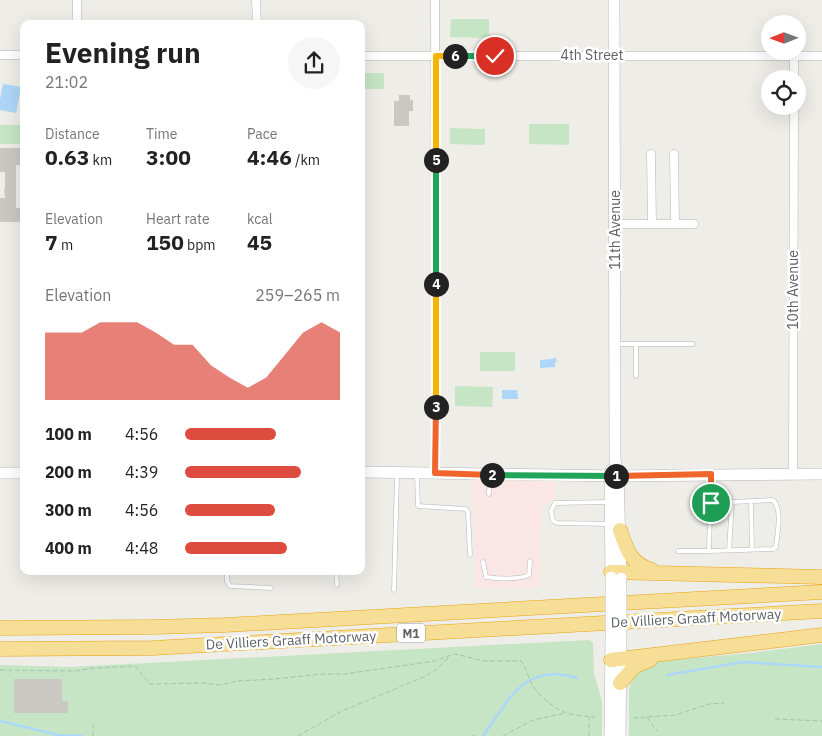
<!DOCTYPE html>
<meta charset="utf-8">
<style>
body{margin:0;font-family:"IBM Plex Sans",sans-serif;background:#f6f6f6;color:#222;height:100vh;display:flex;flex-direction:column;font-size:19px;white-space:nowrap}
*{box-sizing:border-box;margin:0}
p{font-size:16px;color:#767676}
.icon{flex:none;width:28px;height:28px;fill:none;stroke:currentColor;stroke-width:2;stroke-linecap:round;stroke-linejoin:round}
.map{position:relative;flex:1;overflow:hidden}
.side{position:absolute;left:20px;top:20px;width:345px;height:555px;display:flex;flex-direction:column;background:#fff;border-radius:10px;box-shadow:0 5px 20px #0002}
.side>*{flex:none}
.needle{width:32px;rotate:269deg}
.tools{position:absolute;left:761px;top:15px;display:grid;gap:10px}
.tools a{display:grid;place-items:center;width:45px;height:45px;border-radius:50%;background:#fff;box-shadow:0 5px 20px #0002;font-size:25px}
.pin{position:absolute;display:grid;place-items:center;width:42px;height:42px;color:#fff;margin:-21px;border:2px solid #fff;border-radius:50%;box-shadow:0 1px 5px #0007}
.km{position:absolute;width:25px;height:25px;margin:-12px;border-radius:50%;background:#222;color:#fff;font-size:14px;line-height:25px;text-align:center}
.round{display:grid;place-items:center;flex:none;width:52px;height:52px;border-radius:26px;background:#f6f6f6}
.headline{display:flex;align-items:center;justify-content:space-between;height:85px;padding:0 25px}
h1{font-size:28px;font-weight:700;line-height:38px}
.metrics{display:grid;grid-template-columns:repeat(3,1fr);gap:8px;height:85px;padding:5px 25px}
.metrics div{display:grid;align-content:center}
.metrics b{font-size:21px;font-weight:700}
.metrics small{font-size:14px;font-weight:400}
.metrics p{font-size:14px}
.chart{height:140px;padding:10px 25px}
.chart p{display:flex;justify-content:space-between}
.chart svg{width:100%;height:90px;margin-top:5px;fill:#dd4c3e;opacity:.7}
ul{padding:0 25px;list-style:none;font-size:16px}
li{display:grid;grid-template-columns:80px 60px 1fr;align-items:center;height:38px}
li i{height:12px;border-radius:6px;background:#dd4c3e}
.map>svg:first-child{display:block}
.medical{fill:#fae7e5}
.green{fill:#c5e5c5}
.water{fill:#add7f9}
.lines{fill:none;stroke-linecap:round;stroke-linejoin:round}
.stream{stroke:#add7f9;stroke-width:2.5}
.building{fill:#cbc8c4}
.service-casing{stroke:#b4b7ba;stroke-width:5}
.minor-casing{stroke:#b4b7ba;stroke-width:9}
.secondary-casing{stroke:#b3b6ba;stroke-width:12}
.motorway-casing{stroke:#e6a410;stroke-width:15}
.path{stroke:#9ec6aa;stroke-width:1;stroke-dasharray:5 2.5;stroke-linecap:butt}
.service{stroke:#fff;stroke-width:4}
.minor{stroke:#fff;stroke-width:8}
.secondary{stroke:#fff;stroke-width:11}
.motorway{stroke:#f6de97;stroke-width:14}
.secondary-bridge-casing{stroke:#b3b6ba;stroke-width:12;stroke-linecap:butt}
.secondary-bridge{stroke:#fff;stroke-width:11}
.split-1-casing{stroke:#fff;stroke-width:10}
.split-2-casing{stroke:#fff;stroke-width:10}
.split-3-casing{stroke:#fff;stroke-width:10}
.split-4-casing{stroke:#fff;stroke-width:10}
.split-5-casing{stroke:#fff;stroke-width:10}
.split-6-casing{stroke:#fff;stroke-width:10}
.split-7-casing{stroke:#fff;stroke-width:10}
.split-1{stroke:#f0652b;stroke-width:6}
.split-2{stroke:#22a559;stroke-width:6}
.split-3{stroke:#f0652b;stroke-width:6}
.split-4{stroke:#f5b400;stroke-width:6}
.split-5{stroke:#22a559;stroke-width:6}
.split-6{stroke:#f5b400;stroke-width:6}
.split-7{stroke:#22a559;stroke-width:6}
.labels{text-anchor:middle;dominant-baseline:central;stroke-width:5;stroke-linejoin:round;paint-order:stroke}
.shield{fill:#fff;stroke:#8e9194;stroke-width:1}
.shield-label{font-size:12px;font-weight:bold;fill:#5e6266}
.street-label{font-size:14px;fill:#5e6266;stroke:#fff}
</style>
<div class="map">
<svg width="822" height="736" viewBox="0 0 822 736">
<rect width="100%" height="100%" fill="#efede7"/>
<path class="medical" d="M555 479V498L542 507 540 587 475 589 473 480Z"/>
<path class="green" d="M451 19H489V38L450 37Z
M361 73H384V89H361Z
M529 124H569V145L529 144Z
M0 125H24V144H0Z
M450 128 485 129V145L450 144Z
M480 352H515V371H480Z
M455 386 493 387 492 407 455 406Z
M589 640 593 642 594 674 602 701V736H0V665L71 667Z
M822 644V736H629V689C633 675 639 670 650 662L751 653Z"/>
<path class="water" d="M3 84 21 87 16 113 0 110V99Z
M555 357 557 362H555V367L540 368V360L553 359Z
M502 390H517L518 399H502Z"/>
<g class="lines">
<path class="stream" d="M667 675 743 662 822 667
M0 721 58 735 82 736
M483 736C509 699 525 662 577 678"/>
</g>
<path class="building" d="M399 95H410V100H413V111H409V126H394V101H399Z
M0 148H24V165H16V208H24V222H0V198H5L4 189H5V172H0Z
M14 679H62V701H68V713H14Z"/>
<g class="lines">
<g class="service-casing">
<path id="service" d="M617 344H693
M636 344V376
M417 476 418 506 466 509 468 512 470 555
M489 494 490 475
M751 501 752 550
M609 502 555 503 551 511 553 521 558 523 610 524
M729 550 732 502
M678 551H709L711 477
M709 551 773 549 776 547C777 534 783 510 773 500L711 503
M483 562 486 577C500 579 516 580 529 575L530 561
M227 571V581L230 586 271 588
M336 571 337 585
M394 590 397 475"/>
</g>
<g class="minor-casing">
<path id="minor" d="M77 0V24
M256 0 257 24
M0 55H24
M361 56H822
M794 79V56
M651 154 652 224
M674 154 675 224
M615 224H694
M435 473 436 375 435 0
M793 474 794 106"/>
</g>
<g class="secondary-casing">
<path id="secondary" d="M614 0 615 459 618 476 621 578
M361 472 618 476 822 474
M0 473H24
M611 577 610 476 611 470
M610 736 611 640
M620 736 621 639"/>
</g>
<g class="motorway-casing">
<path id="motorway" d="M620 530C627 550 630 563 652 570
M611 572 822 577
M0 628 153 627 225 625 822 592
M0 649 153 648 822 611
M611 660 822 635
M620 683 635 666 650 660"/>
</g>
<path class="path" d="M0 670 75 671 95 668 135 666 150 684 205 683 220 685 237 681 275 679 322 674H345L434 661 455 654 484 661H521C527 669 528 678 533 686 539 696 556 710 567 713 576 716 586 716 595 717
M647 717 657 731
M633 718 676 715 709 704 724 703
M775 719 822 721
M93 736V725
M298 736 342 711 426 676 438 668 448 658
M471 736H475
M503 736 533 720 565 713
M589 736V717"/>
<use href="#service" class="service"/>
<use href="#minor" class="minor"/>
<use href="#secondary" class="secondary"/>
<use href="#motorway" class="motorway"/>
<g class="secondary-bridge-casing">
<path id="secondary-bridge" d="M621 578V639
M611 640V577"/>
</g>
<use href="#secondary-bridge" class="secondary-bridge"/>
</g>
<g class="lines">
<g class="split-1-casing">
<path id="split-1" d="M616 476 711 474V503"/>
</g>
<g class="split-2-casing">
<path id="split-2" d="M492 475 616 476"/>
</g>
<g class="split-3-casing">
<path id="split-3" d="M436 407 435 473 492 475"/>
</g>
<g class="split-4-casing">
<path id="split-4" d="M436 407V284"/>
</g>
<g class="split-5-casing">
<path id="split-5" d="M436 284V160"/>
</g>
<g class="split-6-casing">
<path id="split-6" d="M436 160V56H455"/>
</g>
<g class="split-7-casing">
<path id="split-7" d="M455 56H495"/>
</g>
<use href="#split-1" class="split-1"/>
<use href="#split-2" class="split-2"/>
<use href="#split-3" class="split-3"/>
<use href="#split-4" class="split-4"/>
<use href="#split-5" class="split-5"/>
<use href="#split-6" class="split-6"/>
<use href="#split-7" class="split-7"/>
</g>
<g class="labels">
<rect class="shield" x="397" y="623.5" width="28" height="19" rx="4"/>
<g class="shield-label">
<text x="411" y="633">M1</text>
</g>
<g class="street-label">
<text x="592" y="55">4th Street</text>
<text transform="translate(615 230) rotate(-90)">11th Avenue</text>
<text transform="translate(793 290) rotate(-90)">10th Avenue</text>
<text transform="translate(696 618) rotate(-3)">De Villiers Graaff Motorway</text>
<text transform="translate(291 640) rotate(-3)">De Villiers Graaff Motorway</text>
</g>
</g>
</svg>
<div class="tools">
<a><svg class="needle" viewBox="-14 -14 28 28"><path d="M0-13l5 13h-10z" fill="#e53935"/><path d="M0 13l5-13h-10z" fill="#767676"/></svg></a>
<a><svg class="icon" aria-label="locate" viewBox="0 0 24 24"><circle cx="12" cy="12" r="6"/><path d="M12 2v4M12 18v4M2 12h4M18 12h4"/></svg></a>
</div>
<div class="pin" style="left:711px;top:503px;background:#1e9e55"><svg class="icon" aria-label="arrive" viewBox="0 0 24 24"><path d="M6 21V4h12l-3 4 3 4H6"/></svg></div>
<div class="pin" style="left:495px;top:56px;background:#d93025"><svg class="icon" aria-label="check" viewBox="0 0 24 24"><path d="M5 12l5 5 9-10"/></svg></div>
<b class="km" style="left:616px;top:476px">1</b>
<b class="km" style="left:492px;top:475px">2</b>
<b class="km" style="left:436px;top:407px">3</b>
<b class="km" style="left:436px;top:284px">4</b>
<b class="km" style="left:436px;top:160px">5</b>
<b class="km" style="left:455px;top:56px">6</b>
<section class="side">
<div class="headline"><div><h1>Evening run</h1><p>21:02</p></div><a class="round"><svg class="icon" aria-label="share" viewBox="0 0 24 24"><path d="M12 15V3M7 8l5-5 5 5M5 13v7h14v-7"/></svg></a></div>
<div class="metrics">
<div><p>Distance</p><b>0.63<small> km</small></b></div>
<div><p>Time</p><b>3:00</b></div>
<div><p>Pace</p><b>4:46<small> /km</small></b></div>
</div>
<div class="metrics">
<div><p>Elevation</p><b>7<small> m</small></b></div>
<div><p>Heart rate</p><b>150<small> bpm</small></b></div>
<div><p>kcal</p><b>45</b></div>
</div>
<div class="chart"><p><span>Elevation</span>259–265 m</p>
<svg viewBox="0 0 160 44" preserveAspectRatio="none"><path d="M0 44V11L10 11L20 11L30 6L40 6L50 6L60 11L70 17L80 17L90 27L100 33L110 38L120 33L130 22L140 11L150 6L160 11V44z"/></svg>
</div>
<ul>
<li><b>100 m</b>4:56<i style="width:59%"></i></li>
<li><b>200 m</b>4:39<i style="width:75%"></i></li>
<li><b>300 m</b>4:56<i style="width:58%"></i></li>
<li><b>400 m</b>4:48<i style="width:66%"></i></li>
</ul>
</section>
</div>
